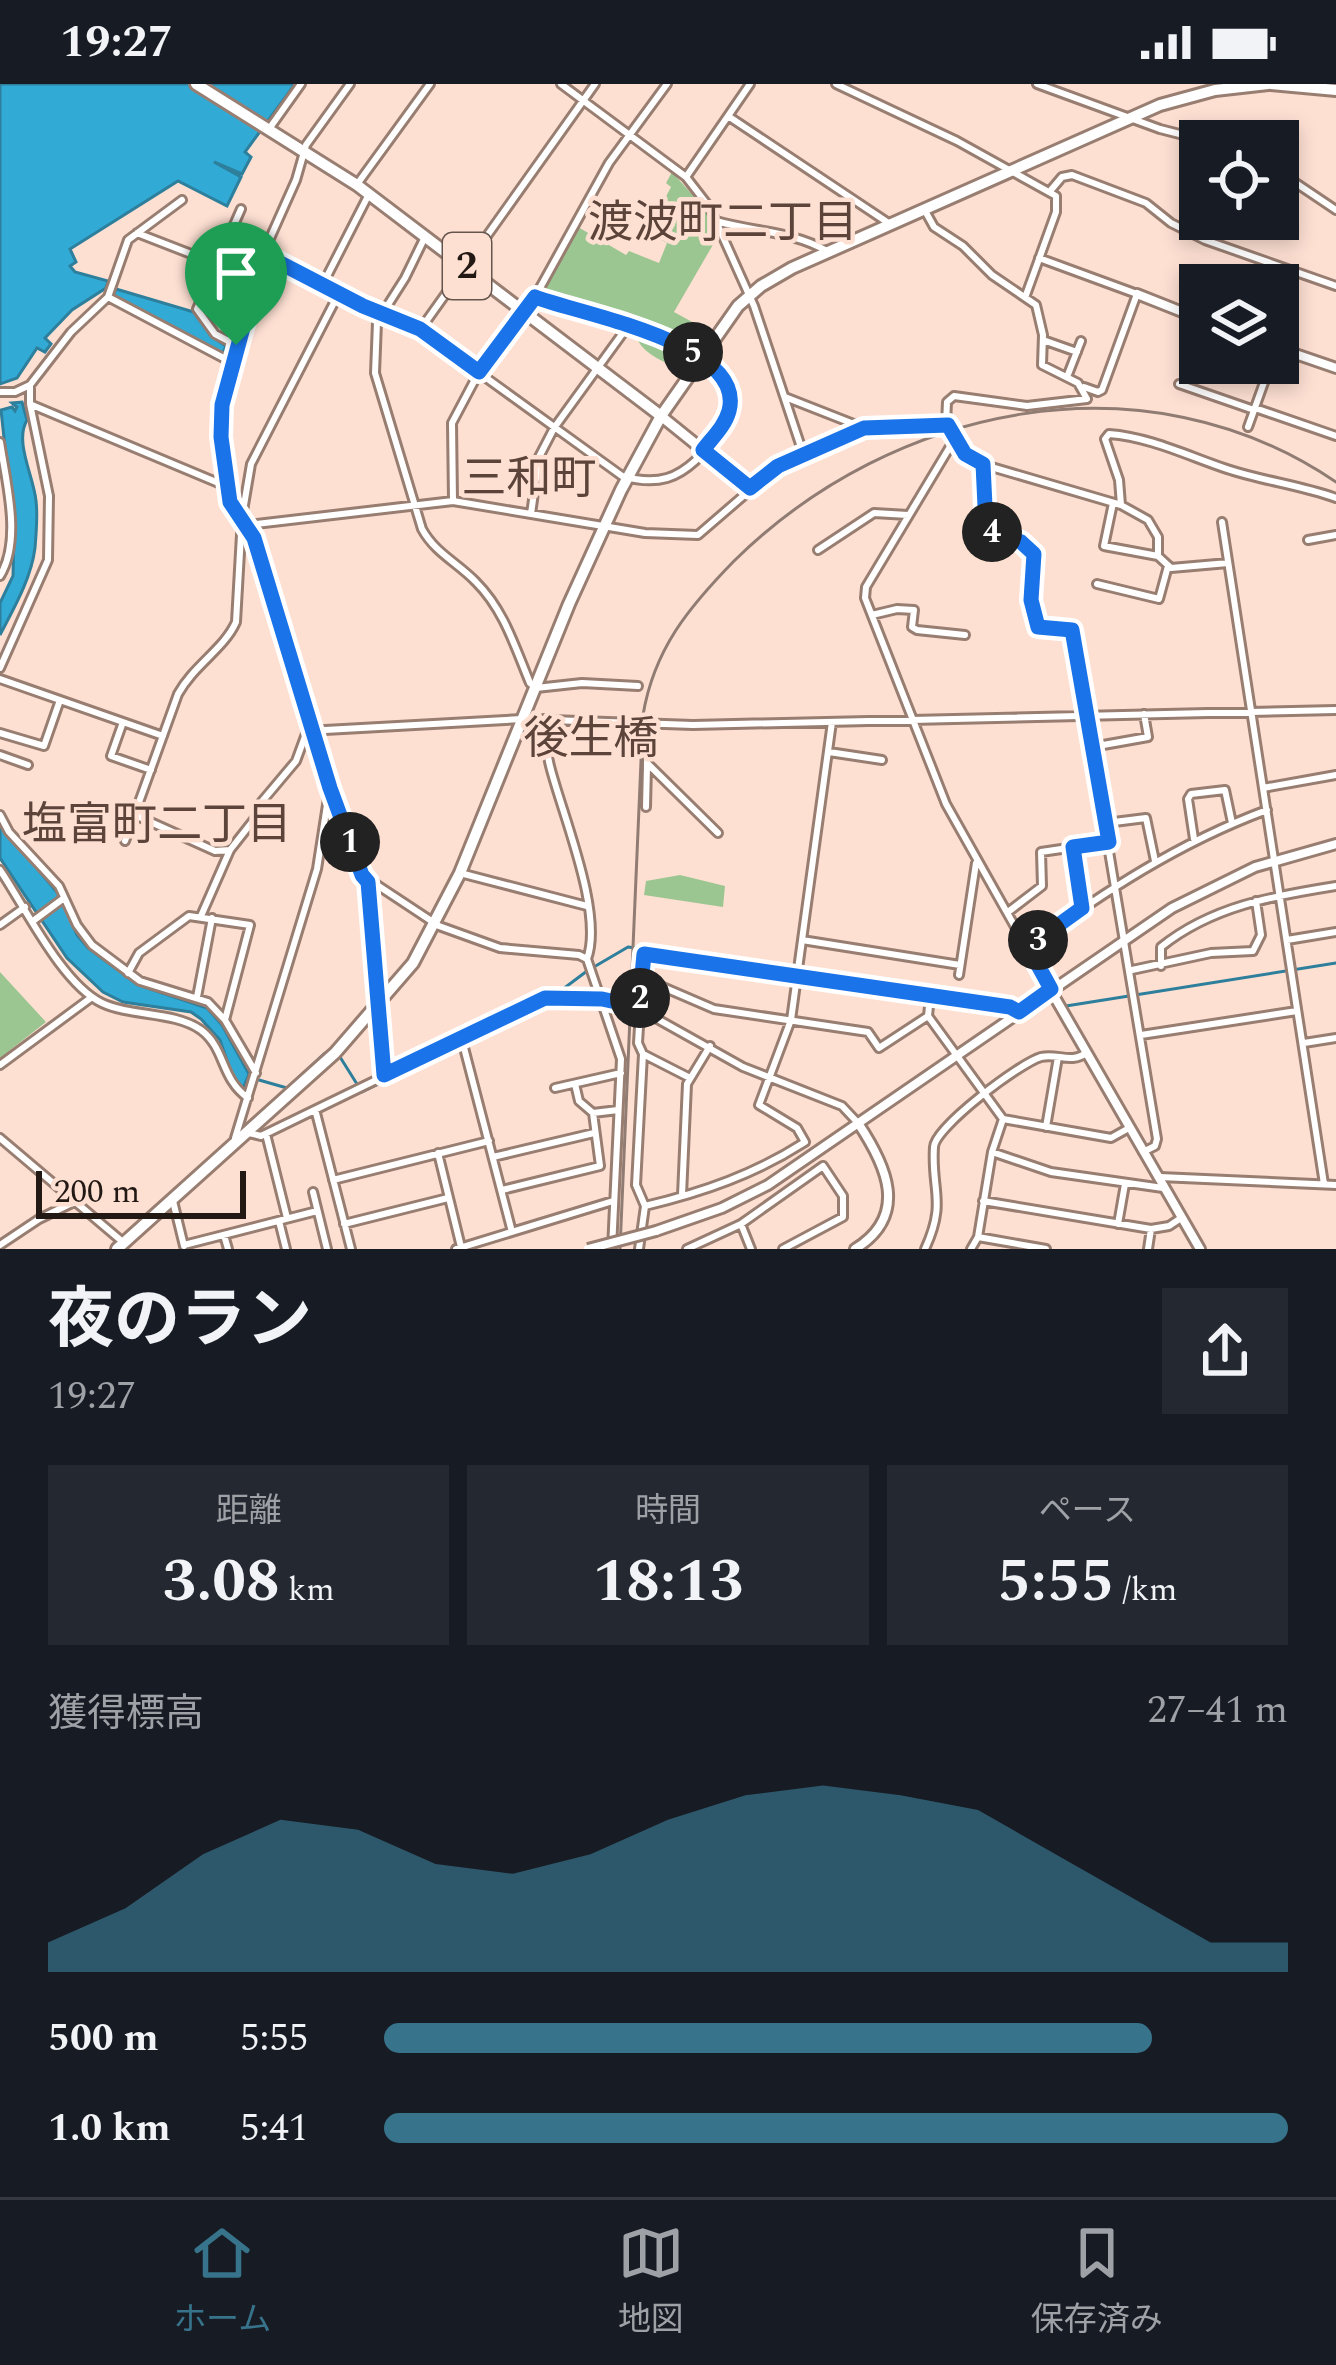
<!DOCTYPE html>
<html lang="ja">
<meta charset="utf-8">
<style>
body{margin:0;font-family:Spectral,"Noto Sans JP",serif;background:#242831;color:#f1f3f6;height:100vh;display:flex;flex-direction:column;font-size:45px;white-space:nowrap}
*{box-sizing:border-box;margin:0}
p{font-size:39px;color:#9ea1a6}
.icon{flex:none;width:66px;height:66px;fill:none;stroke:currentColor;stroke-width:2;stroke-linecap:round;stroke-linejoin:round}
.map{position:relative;height:1165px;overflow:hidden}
.panel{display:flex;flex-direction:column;background:#171b24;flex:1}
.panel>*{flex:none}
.buttons{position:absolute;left:1179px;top:36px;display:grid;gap:24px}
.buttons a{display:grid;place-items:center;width:120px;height:120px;border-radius:0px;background:#171b24;box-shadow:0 6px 18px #0003;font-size:60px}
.scale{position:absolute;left:36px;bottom:30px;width:210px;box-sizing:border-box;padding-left:12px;border:6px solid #231914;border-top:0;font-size:33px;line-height:42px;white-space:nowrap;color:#231914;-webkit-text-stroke:9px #fee0d3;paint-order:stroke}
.pin{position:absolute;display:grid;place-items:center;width:102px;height:102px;color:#fff;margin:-123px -51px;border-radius:50% 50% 50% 0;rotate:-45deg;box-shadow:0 0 12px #0007}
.pin .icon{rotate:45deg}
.km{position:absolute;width:60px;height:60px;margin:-30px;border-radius:50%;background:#222;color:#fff;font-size:33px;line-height:60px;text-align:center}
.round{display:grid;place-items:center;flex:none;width:126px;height:126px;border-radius:0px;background:#242831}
.head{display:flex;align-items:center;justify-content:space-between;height:204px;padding:0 48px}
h1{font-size:66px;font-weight:700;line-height:90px}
.figures{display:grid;grid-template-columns:repeat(3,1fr);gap:18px;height:204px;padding:12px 48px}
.figures div{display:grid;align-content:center;border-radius:0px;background:#242831;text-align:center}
.figures b{font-size:60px;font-weight:700}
.figures small{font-size:33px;font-weight:400}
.figures p{font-size:33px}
.chart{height:336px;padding:24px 48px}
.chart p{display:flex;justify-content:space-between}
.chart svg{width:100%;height:216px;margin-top:12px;fill:#37738a;opacity:.7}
ul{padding:0 48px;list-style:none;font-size:39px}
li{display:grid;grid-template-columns:192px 144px 1fr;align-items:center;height:90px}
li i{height:30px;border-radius:15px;background:#37738a}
.status{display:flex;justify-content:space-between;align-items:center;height:84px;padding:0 60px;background:#171b24;direction:ltr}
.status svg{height:33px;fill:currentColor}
.dock{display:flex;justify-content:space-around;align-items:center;height:168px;border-top:3px solid #363941;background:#171b24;font-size:33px;color:#9ea1a6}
.dock a{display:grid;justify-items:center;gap:6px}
.dock .active{color:#37738a}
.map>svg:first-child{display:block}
.green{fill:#9bc691}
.water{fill:#31abd6;stroke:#2d7f9c;stroke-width:3}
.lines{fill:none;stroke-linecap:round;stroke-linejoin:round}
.stream{stroke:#2d7f9c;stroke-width:3}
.minor-casing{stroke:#987d71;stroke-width:12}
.tertiary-casing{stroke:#987d71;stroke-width:14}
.secondary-casing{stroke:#987d71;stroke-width:15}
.primary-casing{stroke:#987d71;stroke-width:16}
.trunk-casing{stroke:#987d71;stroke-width:16}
.minor{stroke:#fff;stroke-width:6}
.tertiary{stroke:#fff;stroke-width:8}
.secondary{stroke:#fff;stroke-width:9}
.primary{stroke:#fff;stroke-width:10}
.trunk{stroke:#fff;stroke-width:10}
.rail{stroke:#907c73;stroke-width:3}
.tertiary-bridge-casing{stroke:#987d71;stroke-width:14;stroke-linecap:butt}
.tertiary-bridge{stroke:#fff;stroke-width:8}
.route-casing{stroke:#fff;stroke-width:24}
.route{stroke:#1a73e8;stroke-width:15}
.labels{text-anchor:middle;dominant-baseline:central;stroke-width:9;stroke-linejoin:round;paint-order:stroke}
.shield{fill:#fee0d3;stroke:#65554d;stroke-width:3}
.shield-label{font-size:39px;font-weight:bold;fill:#231914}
.neighbourhood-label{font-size:45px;fill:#5c443a;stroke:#fee0d3}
</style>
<div class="status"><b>19:27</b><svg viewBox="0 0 49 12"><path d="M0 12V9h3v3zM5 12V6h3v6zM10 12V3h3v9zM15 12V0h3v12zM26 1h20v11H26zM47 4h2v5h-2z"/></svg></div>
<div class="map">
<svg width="1336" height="1165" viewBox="0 0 1336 1165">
<rect width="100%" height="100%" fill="#fee0d3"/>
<path class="green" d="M672 88 707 127 718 152 674 228 696 240 688 262 540 212 578 143 626 171 629 167 659 179 667 159 658 154 671 129 661 122 671 103 666 99Z
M634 246 691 270 681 287C660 274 640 271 634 246Z
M680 791 725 802 723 823 644 811 646 797Z
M0 888 46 938 0 974Z"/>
<path class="water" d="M0 0H295L245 68 251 73 242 90 214 78 241 93 227 122 178 97 70 165 76 178 70 182 75 188 108 197 106 204 72 226 45 254 51 260 45 268 37 264 17 294 0 300Z
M116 205 194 228 211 252 226 262 223 269 112 213Z
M22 318 27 336C14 358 34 393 36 417 38 432 36 450 35 464 31 495 14 524 0 551V519L13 492 14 447 1 326 12 323 15 327 17 323 12 319Z
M0 740 61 813 77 851 88 864 138 901 207 924 222 941 249 990 243 1005 235 1000 220 956 201 935 191 928 123 918 103 908 67 874 0 774Z"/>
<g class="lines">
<path class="stream" d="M801 886 1013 917
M555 911 587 887 628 863 793 884
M1066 922 1336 879
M340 973 362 1008 548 917
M259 996 287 1004 325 969"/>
<g class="minor-casing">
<path id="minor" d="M350 0 306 61 296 96 263 170 236 261 221 331 230 418 254 455 330 704 362 791 439 842 500 864 579 871 587 875
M561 0 686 93 710 124 754 222 804 372
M836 0 957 57 1056 112V128L1026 211
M1037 0 1160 45 1207 57
M728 32 890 140
M269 45 301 0
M1278 87 1336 126
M686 93 750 0
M358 99 430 0
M1051 106 1062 93 1072 91 1146 119 1171 139 1205 156 1336 202
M924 125 934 143 963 162 992 191 1036 221 1043 251 1042 281 1078 299 1087 315 1027 322 954 312 947 318 946 340
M716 137C754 148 792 147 827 167
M137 149 217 180
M424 155 405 194 377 238 375 289 422 445C435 469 458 479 476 498 504 526 515 563 530 599L536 604 582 599 638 602
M263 170 363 222 420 246 622 392C636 396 653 398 667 394 704 383 750 318 715 284 670 241 592 235 535 213
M1039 174 1137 210 1102 306 1098 308 1084 303
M323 200 369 110
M108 213 231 278
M420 246 595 0
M1043 256 1077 268
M236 261 215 250 197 225 241 125
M1067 293 1081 257
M1179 300 1254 326
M0 308H15L30 301
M785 313 864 344 946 340 954 356 866 503 865 514 946 720 1050 905
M32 321 228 403
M1255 324 1336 352
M1248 343 1271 279
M954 356 971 377 1121 421 1148 436 1158 453V472L1171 484 1228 479
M0 358C6 398 22 456 0 492
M983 380 986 443 1021 459 1034 470 1031 516 1038 543 1072 546 1157 1055 1155 1062 1143 1068
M453 417 452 339 479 288 535 213 609 79 667 0
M1113 419 1104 462 1158 472
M1121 421 1119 396 1105 355 1109 350C1150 353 1188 372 1227 385 1263 397 1300 401 1336 414
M531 430 539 373 554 344 628 242
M1222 438 1324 1100
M248 441 453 417 645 449 698 451 778 382 861 346
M1308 456 1336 451
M818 466 874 429 908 431
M1097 500 1159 515 1168 482
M872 531 897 525 914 526 912 543 917 546 965 551
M0 584 48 476 49 412 30 320V301L71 248 108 213 128 156 182 116
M0 595 163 652
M544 635C546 651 546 667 550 682 562 730 604 829 587 875L621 975 612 1165
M123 638 111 672 151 686
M0 649 44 662 60 616
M1092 663 1148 653 1144 630
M829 668 882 676
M0 671 28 681
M647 679 718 749
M1263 704 1336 691
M646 723 648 640
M0 731 9 748 59 802 77 841 92 861 140 897 208 918 225 936 256 989
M135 731 215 767 230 766
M1106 739 1146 734 1155 777
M1194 755 1188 715 1191 710 1225 706 1232 739
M125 757 178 610C194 581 224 565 236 538L242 433 251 380 339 209
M1073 763 1082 824
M0 786C25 823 62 900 102 919 132 933 174 927 201 946 226 965 220 994 248 1014
M460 789 587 822
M368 798 384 991
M1008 828 1042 802 1041 768 1109 758
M201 832 230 766 256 733 259 721 296 677 307 647 522 635 693 641 1336 626
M33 837 64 814
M0 841 25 823
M802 856 960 881
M1287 856 1336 848
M1028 863C1104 808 1178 759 1267 726
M1161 882V863C1212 822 1273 812 1336 802
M1132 886 1211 869 1253 867 1261 851 1256 817
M128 889 139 869 189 832 250 841 225 936
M959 891 976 779
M930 912 928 932 1003 1035 1111 1054 1129 1044
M197 913 212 834
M928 932 879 964 868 948 714 925 642 894 644 870 1010 923 1019 928
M1141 951 1297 927
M462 956 512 1148
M1304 959 1336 954
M643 970 690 994
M0 981 92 913
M555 1004 621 989
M316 1029 351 1165
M593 1029 618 1026
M1046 1043 1058 973
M249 1049 261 1052 545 914 627 918 743 983 842 1022 858 1039
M266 1050 287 1134
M0 1054 124 1159
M235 1054 317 785 329 708
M992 1068 1051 1088 1163 1104
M438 1069 461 1163
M493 1073 594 1049
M1160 1093 1336 1101
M333 1096 489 1057
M502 1106 600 1082 593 1029 579 1017 575 1000
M313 1108 327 1165
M682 1111 687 1000 710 962
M173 1117 184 1162
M983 1117 1151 1145 1169 1142 1181 1134
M645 1122C704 1108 755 1090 805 1058L797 1044 759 1021 791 936 832 638
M279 1137 286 1165
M344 1140 448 1114
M741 1140 751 1165
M1118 1140 1125 1100
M224 1151 228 1165
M978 1153 1046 1165
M0 1161 39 1135 74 1118
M184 1161 317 1127
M456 1165 613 1117
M639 1165 645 1122 636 1101 643 970 638 959 642 894
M687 1165 741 1140 823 1082 843 1112V1133L783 1165
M925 1165C947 1117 931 1107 934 1063 935 1043 1020 979 1041 973 1057 969 1071 980 1086 969
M971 1165 978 1153 992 1068 1003 1035
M1148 1165 1151 1145"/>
</g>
<g class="tertiary-casing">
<path id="tertiary" d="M1137 210 1200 235
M1278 264 1336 284
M1050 905 1200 1165
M656 1147 722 1124 768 1101 1172 824 1255 783 1336 760
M855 1165C910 1131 886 1081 858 1039"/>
</g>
<g class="secondary-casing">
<path id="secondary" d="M661 332 750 404"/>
</g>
<g class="primary-casing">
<path id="primary" d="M196 0 357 101 661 332"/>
</g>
<g class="trunk-casing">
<path id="trunk" d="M1271 0 1336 6
M117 1165 335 969 413 879 460 789 569 520 621 406 661 332 738 222 761 202 792 184 1160 21 1215 6 1268 0"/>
</g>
<use href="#minor" class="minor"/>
<use href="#tertiary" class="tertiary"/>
<use href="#secondary" class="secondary"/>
<use href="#primary" class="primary"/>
<use href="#trunk" class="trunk"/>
<path class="rail" d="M620 1165 643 631C654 565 689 523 734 477 893 320 1145 268 1336 398"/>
<g class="tertiary-bridge-casing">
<path id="tertiary-bridge" d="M588 1165 656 1147"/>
</g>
<use href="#tertiary-bridge" class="tertiary-bridge"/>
</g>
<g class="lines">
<g class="route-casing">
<path id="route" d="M263 170 363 222 420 245 479 288 535 213C579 230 747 259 729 327 725 342 712 354 703 366L750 404 778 382 864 344 948 341 965 370 983 380 986 443 1021 458 1034 470 1031 516 1038 543 1072 546 1109 758 1073 763 1082 824 1028 863 1051 905 1019 928 1010 923 644 870 639 923 602 915 545 914 384 991 368 798 362 791 330 704 254 454 230 418 221 353 222 321Z"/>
</g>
<use href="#route" class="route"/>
</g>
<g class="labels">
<rect class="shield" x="443" y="149" width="48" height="66" rx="9"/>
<g class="shield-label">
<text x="467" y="182">2</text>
</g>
<g class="neighbourhood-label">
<text x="723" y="139">渡波町二丁目</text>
<text x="529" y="395">三和町</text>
<text x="591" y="655">後生橋</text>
<text x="157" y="741">塩富町二丁目</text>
</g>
</g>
</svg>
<div class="buttons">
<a><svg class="icon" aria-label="locate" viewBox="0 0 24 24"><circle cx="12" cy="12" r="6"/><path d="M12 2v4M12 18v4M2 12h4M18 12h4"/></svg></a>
<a><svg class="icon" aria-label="layers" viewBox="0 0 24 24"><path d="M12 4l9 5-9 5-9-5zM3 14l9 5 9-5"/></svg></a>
</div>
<div class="scale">200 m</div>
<div class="pin" style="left:236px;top:261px;background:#1e9e55"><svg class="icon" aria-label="arrive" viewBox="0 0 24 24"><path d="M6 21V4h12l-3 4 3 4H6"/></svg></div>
<b class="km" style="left:350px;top:758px">1</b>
<b class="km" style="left:640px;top:914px">2</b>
<b class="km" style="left:1038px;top:856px">3</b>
<b class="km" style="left:992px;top:448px">4</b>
<b class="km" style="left:693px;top:268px">5</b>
</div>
<section class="panel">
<div class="head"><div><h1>夜のラン</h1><p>19:27</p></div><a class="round"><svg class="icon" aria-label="share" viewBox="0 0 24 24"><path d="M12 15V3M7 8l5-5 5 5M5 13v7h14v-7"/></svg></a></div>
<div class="figures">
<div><p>距離</p><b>3.08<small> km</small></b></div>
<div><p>時間</p><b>18:13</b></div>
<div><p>ペース</p><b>5:55<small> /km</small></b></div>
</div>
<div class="chart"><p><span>獲得標高</span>27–41 m</p>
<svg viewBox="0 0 160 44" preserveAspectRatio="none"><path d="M0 44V38L10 31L20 20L30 13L40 15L50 22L60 24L70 20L80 13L90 8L100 6L110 8L120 11L130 20L140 29L150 38L160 38V44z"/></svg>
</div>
<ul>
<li><b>500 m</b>5:55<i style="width:85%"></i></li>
<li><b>1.0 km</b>5:41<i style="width:100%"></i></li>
</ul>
</section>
<nav class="dock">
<a class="active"><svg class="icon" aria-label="home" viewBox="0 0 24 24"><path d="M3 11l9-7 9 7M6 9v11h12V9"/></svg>ホーム</a>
<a><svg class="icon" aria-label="map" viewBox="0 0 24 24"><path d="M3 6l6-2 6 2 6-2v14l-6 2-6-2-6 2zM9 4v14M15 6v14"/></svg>地図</a>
<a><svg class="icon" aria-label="saved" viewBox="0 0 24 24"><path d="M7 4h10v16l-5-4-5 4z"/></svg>保存済み</a>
</nav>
